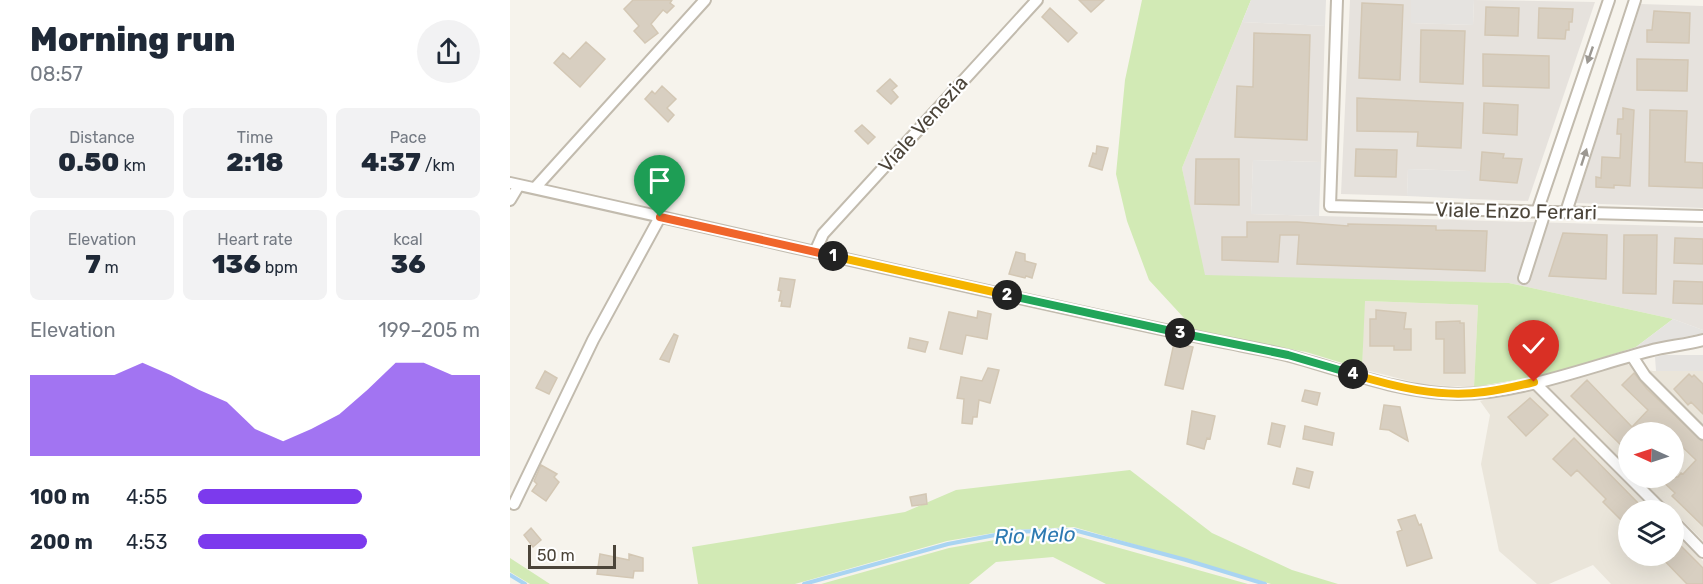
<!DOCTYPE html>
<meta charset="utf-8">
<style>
body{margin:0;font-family:Rubik,sans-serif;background:#f2f2f3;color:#1f2937;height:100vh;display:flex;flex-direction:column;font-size:22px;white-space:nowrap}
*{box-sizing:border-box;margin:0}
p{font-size:20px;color:#747a83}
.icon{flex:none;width:33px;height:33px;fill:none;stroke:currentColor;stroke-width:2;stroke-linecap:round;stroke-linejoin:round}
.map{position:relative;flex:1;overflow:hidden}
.sheet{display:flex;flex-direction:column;background:#fff;width:510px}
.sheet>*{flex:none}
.needle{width:39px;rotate:273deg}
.fabs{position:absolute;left:1108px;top:422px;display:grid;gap:12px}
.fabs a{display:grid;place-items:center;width:66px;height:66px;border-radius:50%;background:#fff;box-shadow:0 6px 24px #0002;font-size:30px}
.scale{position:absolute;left:18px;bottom:15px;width:88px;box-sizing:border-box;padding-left:6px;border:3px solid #4b4439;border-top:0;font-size:16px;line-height:21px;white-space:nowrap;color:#4b4439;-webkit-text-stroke:4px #fff;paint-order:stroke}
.pin{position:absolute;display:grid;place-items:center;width:51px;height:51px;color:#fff;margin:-62px -26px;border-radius:50% 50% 50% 0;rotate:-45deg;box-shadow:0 0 6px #0007}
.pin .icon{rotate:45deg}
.km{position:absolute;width:30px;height:30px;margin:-15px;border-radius:50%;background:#222;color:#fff;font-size:16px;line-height:30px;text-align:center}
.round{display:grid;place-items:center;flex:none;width:63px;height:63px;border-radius:32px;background:#f2f2f3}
.summary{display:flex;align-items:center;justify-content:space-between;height:102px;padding:0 30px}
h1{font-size:33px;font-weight:800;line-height:45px}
.metrics{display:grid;grid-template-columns:repeat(3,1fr);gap:9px;height:102px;padding:6px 30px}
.metrics div{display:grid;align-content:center;border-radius:9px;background:#f2f2f3;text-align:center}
.metrics b{font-size:26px;font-weight:800}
.metrics small{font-size:16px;font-weight:400}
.metrics p{font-size:16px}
.chart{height:168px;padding:12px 30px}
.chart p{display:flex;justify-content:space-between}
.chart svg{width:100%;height:108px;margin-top:6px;fill:#7c3aed;opacity:.7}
ul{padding:0 30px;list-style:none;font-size:20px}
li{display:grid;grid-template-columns:96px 72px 1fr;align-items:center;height:45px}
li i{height:15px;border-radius:8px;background:#7c3aed}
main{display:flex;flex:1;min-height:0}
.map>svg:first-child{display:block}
.residential{fill:#eae5da}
.industrial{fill:#e6e2dd}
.green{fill:#d2eab5}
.parking{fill:#e5e3e0}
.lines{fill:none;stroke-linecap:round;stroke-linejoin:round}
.stream{stroke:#a9d4f2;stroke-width:4}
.building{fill:#d8cfc1;stroke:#d3c7b4;stroke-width:1.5}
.street-casing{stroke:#c2bbae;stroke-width:14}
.street{stroke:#fff;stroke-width:10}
.oneway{fill:#9c9892}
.split-1-casing{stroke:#fff;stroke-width:12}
.split-2-casing{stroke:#fff;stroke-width:12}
.split-3-casing{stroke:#fff;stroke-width:12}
.split-4-casing{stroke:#fff;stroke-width:12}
.split-5-casing{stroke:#fff;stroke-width:12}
.split-1{stroke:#f0652b;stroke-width:8}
.split-2{stroke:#f5b400;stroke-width:8}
.split-3{stroke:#22a559;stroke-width:8}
.split-4{stroke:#22a559;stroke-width:8}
.split-5{stroke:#f5b400;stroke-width:8}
.labels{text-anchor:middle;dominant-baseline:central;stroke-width:4.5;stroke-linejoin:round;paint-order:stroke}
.street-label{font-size:20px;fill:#4b4439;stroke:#fff}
.water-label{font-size:21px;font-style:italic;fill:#2e7ab2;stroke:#fff}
</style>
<main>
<section class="sheet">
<div class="summary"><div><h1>Morning run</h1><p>08:57</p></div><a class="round"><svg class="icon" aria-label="share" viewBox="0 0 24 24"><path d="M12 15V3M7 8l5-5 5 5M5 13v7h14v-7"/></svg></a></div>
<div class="metrics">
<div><p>Distance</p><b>0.50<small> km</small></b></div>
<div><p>Time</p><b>2:18</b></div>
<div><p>Pace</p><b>4:37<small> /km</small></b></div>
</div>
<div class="metrics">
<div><p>Elevation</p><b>7<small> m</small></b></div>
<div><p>Heart rate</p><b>136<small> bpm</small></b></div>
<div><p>kcal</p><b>36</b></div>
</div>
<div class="chart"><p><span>Elevation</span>199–205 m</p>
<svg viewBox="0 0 160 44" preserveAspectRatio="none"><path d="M0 44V11L10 11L20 11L30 11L40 6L50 11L60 17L70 22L80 33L90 38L100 33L110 27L120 17L130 6L140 6L150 11L160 11V44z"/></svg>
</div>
<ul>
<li><b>100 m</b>4:55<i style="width:58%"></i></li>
<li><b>200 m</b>4:53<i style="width:60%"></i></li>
</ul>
</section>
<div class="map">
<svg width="1193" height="584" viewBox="0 0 1193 584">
<rect width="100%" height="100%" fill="#f6f3ec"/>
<path class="residential" d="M854 301 968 305 964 387 915 385 852 369Z
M1117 364 1123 366 1131 379 1193 440V541L1129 477H1164V432H1119V467L1036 384Z
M1135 369 1143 371H1193V427Z
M1020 388 1142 510H1119V555H1164V532L1193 561V584H1101L1083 565 1039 584H1027L989 551 971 464 980 415 970 401Z"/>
<path class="industrial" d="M840 0H901V23L963 25 964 0 1085 2 1018 201 960 199V171L898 169 897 196 831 194Z
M1131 4 1193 6V208L1066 203Z
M732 22 815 26 811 162 743 160 741 214 1193 227V330L1163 319 999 283 694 276 672 168Z"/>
<path class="green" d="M632 0H741L672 168 695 275 999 283 1163 319 1126 347 1041 374 964 387 968 305 855 301 852 369 796 352 686 331 639 280 617 221 606 174 615 80Z
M620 470 702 533 782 570 828 584H761L564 527 501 530 437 541 285 584H188L182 547 395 512 446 490Z
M563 535 738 584H596L543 557 486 562 459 584H311L439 548 502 537Z
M0 558 40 584H20L0 572Z"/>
<path class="parking" d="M741 0H816L815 26 732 22Z
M901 0H964L963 25 901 23Z
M743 160 811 162 809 216 741 214Z
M898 169 960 171V199L897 196Z
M1163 319 1193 330V333L1126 347Z
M1154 355H1193V371H1146L1145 357Z"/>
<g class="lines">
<path class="stream" d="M0 575 15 584
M294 584 438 544 501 532 564 530 676 560 755 584"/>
</g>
<path class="building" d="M123 0H162L160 3 164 6 157 13 153 10 141 24 148 33 135 43 124 31 129 26 114 9Z
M569 0H594L581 12Z
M852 3 893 5 890 80 849 78Z
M976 7 1009 8 1008 36 975 35Z
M540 8 567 33 558 42 532 17Z
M1029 8 1063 9 1062 22H1059V30H1056L1055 39 1028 38Z
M1144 11 1180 13 1179 43 1137 42V30H1142Z
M911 30 955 31 953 84 910 82Z
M744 33 800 35 797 140 725 137 727 86 743 87Z
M76 42 95 59 70 87 44 63 53 53 60 59Z
M973 54 1039 56V88L973 86Z
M1127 59 1178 60 1177 91 1127 90Z
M380 79 387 86 382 90 388 97 381 104 367 91Z
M152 86 166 99 157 108 164 115 158 122 135 99 142 91 145 94Z
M847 98 953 103 951 148 907 146 908 132 847 131Z
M974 103 1008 105 1007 135 973 133Z
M1113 108 1124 110 1120 186 1104 185V188L1086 187V177L1091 178 1092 157 1110 158 1111 134H1107L1108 119H1113Z
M1140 110 1177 111 1175 162 1193 163V188L1139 186Z
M352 125 365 137 358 144 345 131Z
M587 146 598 148 592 170 579 166 583 153 586 154Z
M846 149 887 150 886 177 845 176Z
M972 152 994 154 993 158 1012 159 1007 183 970 180Z
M686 159H729V205L685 204Z
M737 222H787L838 226V224L926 226V230L977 231 975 271 787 264 789 235H770L768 262 712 260V237H737Z
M1053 233 1097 235 1096 279 1039 276Z
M1114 235H1147L1146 294 1113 293Z
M1165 238 1193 239V264L1164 263Z
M506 252 515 254V261L526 264 522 278 516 276 515 278 499 274Z
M270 278 285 280 280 307 271 306 272 301H269L271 291 268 290Z
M1164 281 1193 282V304L1163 303Z
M866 310 896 313 894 329H901V350H884V346H860V319H866Z
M468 311 481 314 477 339 456 335 452 354 430 349 439 312 467 318Z
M950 321V323H954L955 373H934V339H926V322Z
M164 334 168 336 159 362 150 359Z
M400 338 418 342 415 352 398 348Z
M664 343 683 347 673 389 655 385Z
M478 368 489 370 480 403 469 400 467 417H463L462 424 452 423 454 399 447 398 451 377 472 381Z
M35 371 47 378 39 394 26 388Z
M1124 373 1137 389 1193 442V526L1162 496 1165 493 1148 477H1168L1171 473 1173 474 1186 460 1164 439V432H1119V453L1061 396 1077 380 1122 427 1138 410 1112 385Z
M1179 374 1182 377 1184 375 1193 384V414L1181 402 1178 405 1164 389Z
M795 390 810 393 807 405 792 401Z
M1020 398 1038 415 1016 436 998 417Z
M874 405 890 407 898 441 879 430 870 429Z
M682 411 705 416 700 439 697 438 694 449 677 444Z
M762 423 775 426 770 447 758 444Z
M795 426 824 433 822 445 793 439Z
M1064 438 1135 510H1119V528L1093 502 1096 499 1067 470 1061 476 1043 459Z
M31 465 47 474 44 477 49 482 36 501 22 491 27 484 24 481Z
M787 468 803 472 799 488 783 484Z
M416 494 417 504 402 506 400 497Z
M905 515 909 525 911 524 922 558 897 566 887 532 892 530 888 520Z
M21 528 31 540 23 547 14 535Z
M1164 539 1193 568V584H1177L1149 555H1164Z
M90 554 119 560V554L133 558V571H124L123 578 87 574Z"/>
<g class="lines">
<g class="street-casing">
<path id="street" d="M827 0 820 206 1193 216
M0 183C236 235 471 292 708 341 732 346 757 350 780 356 836 371 889 393 947 394 1006 395 1081 366 1139 351 1157 346 1175 345 1193 340
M25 188 195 0
M0 200 9 185
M1027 212 1099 0
M1056 212 1125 0
M305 252 313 234 527 0
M1014 278 1035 212
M1122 356 1135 376 1193 434
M1024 382 1152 510
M4 504 83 340 150 217
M1164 522 1193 552"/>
</g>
<use href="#street" class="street"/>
</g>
<defs><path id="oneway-solid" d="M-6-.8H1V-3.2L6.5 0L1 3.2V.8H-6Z" transform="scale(1.5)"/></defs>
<g class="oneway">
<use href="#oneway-solid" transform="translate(1080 55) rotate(109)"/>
<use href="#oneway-solid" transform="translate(1074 157) rotate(-72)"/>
</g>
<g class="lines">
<g class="split-1-casing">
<path id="split-1" d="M150 217 323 256"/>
</g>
<g class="split-2-casing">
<path id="split-2" d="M323 256 497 295"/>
</g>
<g class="split-3-casing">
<path id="split-3" d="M497 295 670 333"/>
</g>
<g class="split-4-casing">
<path id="split-4" d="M670 333 778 355 843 374"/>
</g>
<g class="split-5-casing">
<path id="split-5" d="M843 374C885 387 929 398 974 392 991 390 1008 386 1024 382"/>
</g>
<use href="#split-1" class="split-1"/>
<use href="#split-2" class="split-2"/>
<use href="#split-3" class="split-3"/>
<use href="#split-4" class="split-4"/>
<use href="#split-5" class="split-5"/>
</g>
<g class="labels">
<g class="street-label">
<text transform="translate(413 124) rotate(-48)">Viale Venezia</text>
<text transform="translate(1006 211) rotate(1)">Viale Enzo Ferrari</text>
</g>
<g class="water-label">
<text transform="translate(525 535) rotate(-2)">Rio Melo</text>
</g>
</g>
</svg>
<div class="fabs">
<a><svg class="needle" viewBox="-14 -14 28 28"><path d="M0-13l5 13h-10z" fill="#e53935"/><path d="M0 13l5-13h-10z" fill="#747a83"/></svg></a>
<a><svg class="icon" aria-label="layers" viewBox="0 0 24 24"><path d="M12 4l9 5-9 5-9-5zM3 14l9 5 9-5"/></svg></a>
</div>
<div class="scale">50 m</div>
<div class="pin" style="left:150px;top:217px;background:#1e9e55"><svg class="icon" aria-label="arrive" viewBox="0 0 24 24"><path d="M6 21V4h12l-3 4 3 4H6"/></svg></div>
<div class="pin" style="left:1024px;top:382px;background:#d93025"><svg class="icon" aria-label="check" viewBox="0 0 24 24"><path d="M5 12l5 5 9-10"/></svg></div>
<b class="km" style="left:323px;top:256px">1</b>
<b class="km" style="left:497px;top:295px">2</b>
<b class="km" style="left:670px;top:333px">3</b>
<b class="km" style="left:843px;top:374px">4</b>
</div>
</main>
